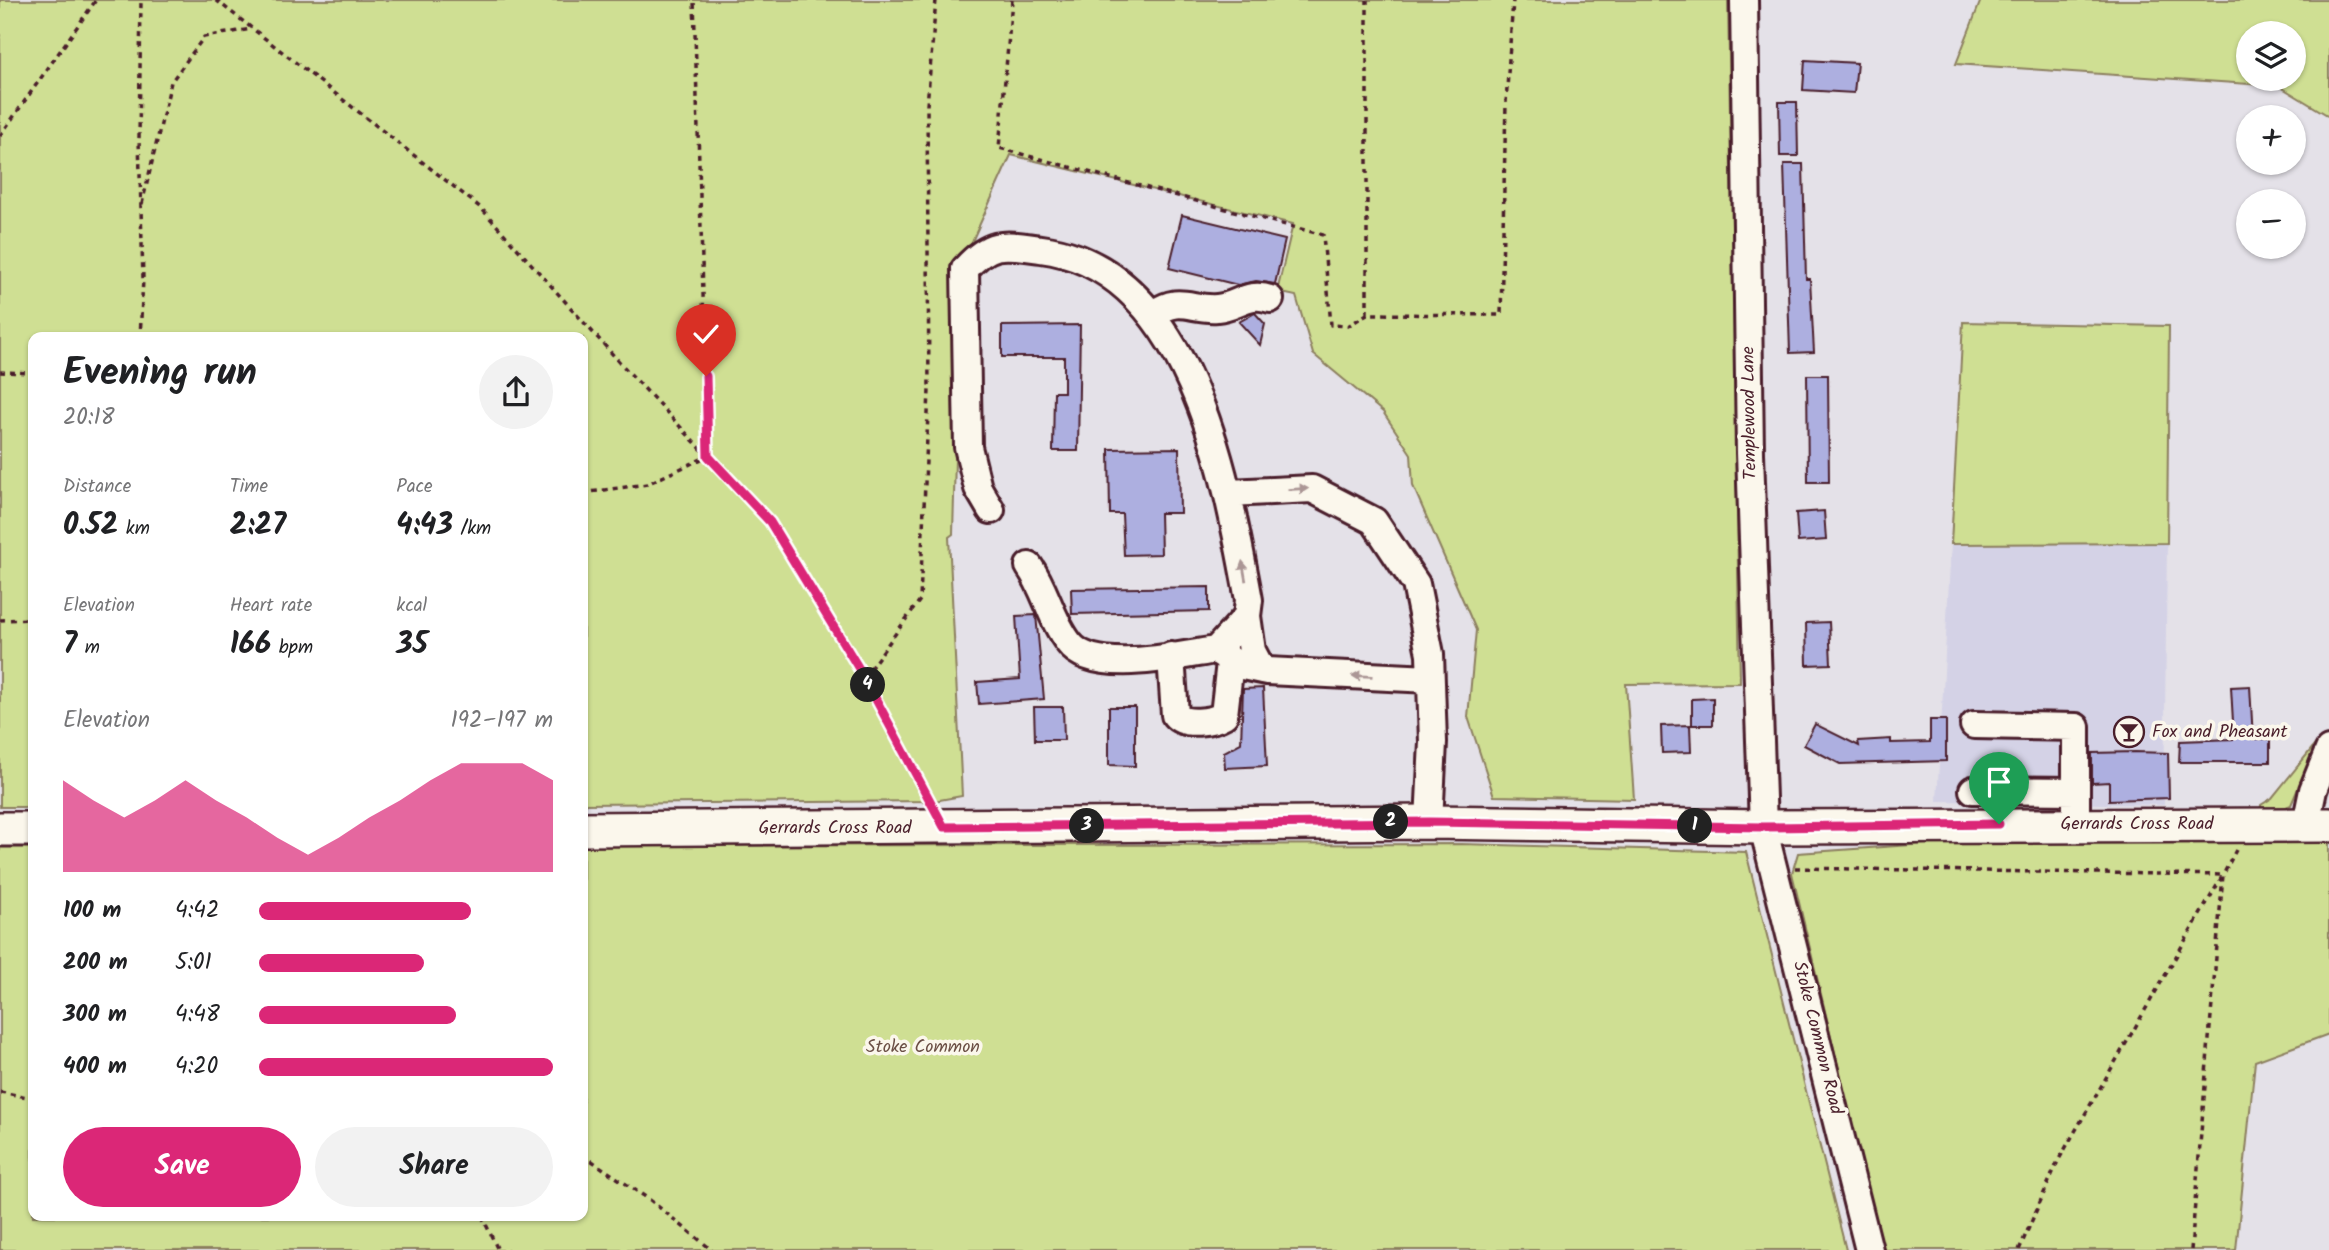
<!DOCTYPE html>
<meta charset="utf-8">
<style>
body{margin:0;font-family:Kalam,sans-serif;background:#f2f2f2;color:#202124;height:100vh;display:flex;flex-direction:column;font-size:26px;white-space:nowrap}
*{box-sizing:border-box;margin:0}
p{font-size:23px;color:#757577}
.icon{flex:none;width:38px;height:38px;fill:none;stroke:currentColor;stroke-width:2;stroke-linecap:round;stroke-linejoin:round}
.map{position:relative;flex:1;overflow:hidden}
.drawer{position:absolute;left:28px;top:332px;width:560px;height:889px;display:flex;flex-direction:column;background:#fff;border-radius:14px;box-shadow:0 2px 5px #0004}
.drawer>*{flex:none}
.tools{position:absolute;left:2236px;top:21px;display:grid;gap:14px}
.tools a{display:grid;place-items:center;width:70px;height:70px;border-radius:50%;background:#fff;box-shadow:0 2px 5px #0004;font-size:35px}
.pin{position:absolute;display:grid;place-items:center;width:60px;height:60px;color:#fff;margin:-72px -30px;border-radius:50% 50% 50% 0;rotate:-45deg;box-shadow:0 0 7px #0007}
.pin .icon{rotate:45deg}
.km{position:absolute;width:35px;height:35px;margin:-18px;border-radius:50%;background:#222;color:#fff;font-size:19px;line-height:35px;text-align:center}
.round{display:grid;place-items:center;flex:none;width:74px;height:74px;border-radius:37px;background:#f2f2f2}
.summary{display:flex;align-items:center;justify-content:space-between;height:119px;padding:0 35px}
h1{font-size:38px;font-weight:600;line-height:52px}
.stats{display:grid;grid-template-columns:repeat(3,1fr);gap:10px;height:119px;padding:7px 35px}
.stats div{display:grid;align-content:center}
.stats b{font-size:30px;font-weight:600}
.stats small{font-size:19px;font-weight:400}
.stats p{font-size:19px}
.chart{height:196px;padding:14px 35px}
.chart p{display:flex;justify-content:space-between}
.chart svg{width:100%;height:126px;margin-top:7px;fill:#db2777;opacity:.7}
.button{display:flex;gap:14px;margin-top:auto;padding:14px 35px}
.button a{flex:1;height:80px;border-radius:42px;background:#db2777;color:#fff;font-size:28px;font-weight:600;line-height:80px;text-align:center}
.button a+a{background:#f2f2f2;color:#202124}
ul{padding:0 35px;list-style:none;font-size:23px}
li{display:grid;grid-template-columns:112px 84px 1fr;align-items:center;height:52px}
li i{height:18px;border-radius:9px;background:#db2777}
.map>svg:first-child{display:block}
.built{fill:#d4d2e6}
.green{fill:#cfdf93;stroke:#8c7f5f;stroke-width:2;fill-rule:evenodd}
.building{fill:#adafe0;stroke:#4a1f2b;stroke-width:2}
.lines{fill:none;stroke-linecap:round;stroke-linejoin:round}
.minor-casing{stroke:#4a1f2b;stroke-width:32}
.major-casing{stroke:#4a1f2b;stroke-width:38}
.path{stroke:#4a1f2b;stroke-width:3.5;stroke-dasharray:5 5;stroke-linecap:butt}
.minor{stroke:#fbf7ec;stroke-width:26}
.major{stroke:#fbf7ec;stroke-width:33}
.oneway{fill:#ab9695}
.route-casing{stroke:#fff;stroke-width:14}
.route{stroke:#db2777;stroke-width:9}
.labels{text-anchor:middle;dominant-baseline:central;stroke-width:7;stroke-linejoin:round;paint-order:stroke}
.street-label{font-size:18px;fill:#4a1f2b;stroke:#fbf7ec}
.poi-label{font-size:18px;fill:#4a1f2b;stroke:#fbf7ec;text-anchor:start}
.park-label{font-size:18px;fill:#6b4f45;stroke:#fbf7ec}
</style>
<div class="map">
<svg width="2329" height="1250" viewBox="0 0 2329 1250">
<rect width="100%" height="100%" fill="#e4e1e8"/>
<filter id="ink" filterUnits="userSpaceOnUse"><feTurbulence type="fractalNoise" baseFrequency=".0143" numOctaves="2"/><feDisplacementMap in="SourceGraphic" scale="14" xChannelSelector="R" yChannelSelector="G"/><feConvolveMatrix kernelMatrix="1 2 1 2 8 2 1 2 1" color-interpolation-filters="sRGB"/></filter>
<g filter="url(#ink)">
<path class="built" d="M2167 543 2164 805 1937 801 1951 544Z"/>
<path class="green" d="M0 0H1728L1740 683 1626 684 1634 799 1494 796 1468 717 1476 630 1413 486 1411 454 1383 412 1313 354 1296 296 1277 292 1293 224 1011 155 960 268 953 534 949 537 962 796 934 801 583 804V338H33V807H0Z
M1981 0H2329V116L2279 86 1956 64ZM2249 33H2294V79H2249Z
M1963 322 2169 326 2167 543 1951 544Z
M2318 741 2291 805 2276 811 2261 810V805L2272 798Z
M2096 832 2329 839V1034L2255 1061 2236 1250H1882L1792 873 1798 853Z
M1461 844 1746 852 1846 1250H0V848H33V1216H583V846Z"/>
<path class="building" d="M1805 60 1857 63 1854 93 1803 90Z
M1779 102H1797L1798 156H1780Z
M1784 164H1803L1806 279H1810L1814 352 1790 353Z
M1182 215 1285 240 1275 284 1256 281 1238 285 1169 268Z
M1255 313 1265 324 1260 345 1239 322Z
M1080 325 1078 451H1053L1054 392H1064V357H1002V326Z
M1807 375H1828L1829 482H1808Z
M1179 448 1180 513H1160L1161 554 1124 555 1122 514H1110L1109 449Z
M1824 511 1826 540 1798 542 1796 513Z
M1209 587V611L1072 614 1071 589Z
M1036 615 1044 699 979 704 977 682 1020 679 1016 616Z
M1829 622 1831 664 1807 665 1806 623Z
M2250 686 2253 739H2270V762H2179L2180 741 2234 739 2231 687Z
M1263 688 1267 766 1225 768 1224 752 1241 743 1243 689Z
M1713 698V725H1692V699Z
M1034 707H1063L1064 740H1035Z
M1109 707H1135V766L1109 765Z
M1930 720H1946V761L1840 764 1804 745 1815 724 1859 746 1858 741 1891 739V743L1930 742Z
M1690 725 1691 752 1662 753 1661 726Z
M2135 752 2168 753 2169 798 2109 800V782L2092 783V753Z"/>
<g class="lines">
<g class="minor-casing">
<path id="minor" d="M1744 0 1750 453 1763 827 1869 1250
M1153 314C1180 295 1190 310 1217 308 1238 306 1248 291 1270 299
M1229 493 1312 489 1374 521 1416 584 1430 654 1433 742 1429 822
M991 510 978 488 968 447 965 269C991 240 1004 244 1041 249 1191 268 1227 480 1249 600L1247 616 1216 650
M1029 566C1046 590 1051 620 1069 643 1093 676 1180 655 1216 650L1238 665 1267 671 1430 679
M1247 616 1252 651 1262 670
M1171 656 1175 715C1184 726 1212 722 1224 715L1230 662
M1974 725 2076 727V823
M1973 790 2076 791
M2306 824 2313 790 2329 750"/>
</g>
<g class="major-casing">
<path id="major" d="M0 829H33
M583 829 1429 822 1763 827 2329 825"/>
</g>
<path class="path" d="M216 0 481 208 624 367 770 522 864 677 930 801
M1012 0 999 148 1323 235 1331 325 1348 326 1367 314 1501 315 1506 103 1513 0
M0 136 96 0
M142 204 171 82 204 37 251 29
M1367 314V0
M140 338 143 279 139 139 141 0
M0 372 33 373
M583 493 647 484 708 456 694 0
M0 620 33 619
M864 677 920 600 929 390 927 105 936 0
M28 803 33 785
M1795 868 2223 875 2058 1161 2019 1250
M0 1092 33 1098
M583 1155 650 1200 712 1250
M482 1216 498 1250
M2191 1250 2223 875 2236 850"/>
<use href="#minor" class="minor"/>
<use href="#major" class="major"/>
</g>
<defs><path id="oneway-solid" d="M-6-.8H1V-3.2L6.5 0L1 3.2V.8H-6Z" transform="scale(1.75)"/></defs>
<g class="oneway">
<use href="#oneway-solid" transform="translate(1298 489) rotate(-3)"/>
<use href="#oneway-solid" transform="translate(1244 571) rotate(-100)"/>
<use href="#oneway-solid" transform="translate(1362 676) rotate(-178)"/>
</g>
</g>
<g class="lines" filter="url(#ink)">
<g class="route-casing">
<path id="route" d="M706 376 708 456 770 522 864 677 944 827 1429 822 1763 827 1999 824"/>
</g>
<use href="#route" class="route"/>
</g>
<defs>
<g id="bar-ring" transform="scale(1.575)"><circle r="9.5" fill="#fbf7ec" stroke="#4a1f2b" stroke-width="1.5"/><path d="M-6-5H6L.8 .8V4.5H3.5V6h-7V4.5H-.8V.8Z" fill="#4a1f2b"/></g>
</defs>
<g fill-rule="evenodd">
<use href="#bar-ring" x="2129" y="732"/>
</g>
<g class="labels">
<g class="street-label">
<text transform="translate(1750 413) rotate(-91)">Templewood Lane</text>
<text x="2137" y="824">Gerrards Cross Road</text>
<text x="835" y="828">Gerrards Cross Road</text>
<text transform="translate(1817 1038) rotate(76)">Stoke Common Road</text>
</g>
<g class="poi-label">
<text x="2152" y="732">Fox and Pheasant</text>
</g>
<g class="park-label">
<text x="923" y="1047">Stoke Common</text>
</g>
</g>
</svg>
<div class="tools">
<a><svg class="icon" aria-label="layers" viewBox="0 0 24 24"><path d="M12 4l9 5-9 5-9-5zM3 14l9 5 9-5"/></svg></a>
<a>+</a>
<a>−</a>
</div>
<div class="pin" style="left:1999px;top:824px;background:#1e9e55"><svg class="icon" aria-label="arrive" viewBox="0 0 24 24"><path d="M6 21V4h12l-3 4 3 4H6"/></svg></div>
<div class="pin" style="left:706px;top:376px;background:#d93025"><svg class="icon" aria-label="check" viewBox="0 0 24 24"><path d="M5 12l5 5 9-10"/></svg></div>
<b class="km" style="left:1695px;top:826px">1</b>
<b class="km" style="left:1391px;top:822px">2</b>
<b class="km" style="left:1087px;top:826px">3</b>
<b class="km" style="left:868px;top:685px">4</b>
<section class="drawer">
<div class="summary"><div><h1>Evening run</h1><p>20:18</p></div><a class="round"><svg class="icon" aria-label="share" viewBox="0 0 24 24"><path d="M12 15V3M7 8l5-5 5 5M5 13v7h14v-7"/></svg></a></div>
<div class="stats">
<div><p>Distance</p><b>0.52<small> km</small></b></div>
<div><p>Time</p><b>2:27</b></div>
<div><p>Pace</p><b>4:43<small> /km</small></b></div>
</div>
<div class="stats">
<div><p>Elevation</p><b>7<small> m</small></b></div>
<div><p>Heart rate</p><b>166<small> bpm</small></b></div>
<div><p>kcal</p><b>35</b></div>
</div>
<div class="chart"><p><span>Elevation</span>192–197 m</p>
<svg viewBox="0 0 160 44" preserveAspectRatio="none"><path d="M0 44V12L10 19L20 25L30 19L40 12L50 19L60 25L70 32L80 38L90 32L100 25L110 19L120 12L130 6L140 6L150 6L160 12V44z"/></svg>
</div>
<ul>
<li><b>100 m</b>4:42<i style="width:72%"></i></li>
<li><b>200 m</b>5:01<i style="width:56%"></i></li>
<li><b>300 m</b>4:48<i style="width:67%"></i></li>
<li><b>400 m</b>4:20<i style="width:100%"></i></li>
</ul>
<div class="button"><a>Save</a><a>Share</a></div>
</section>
</div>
